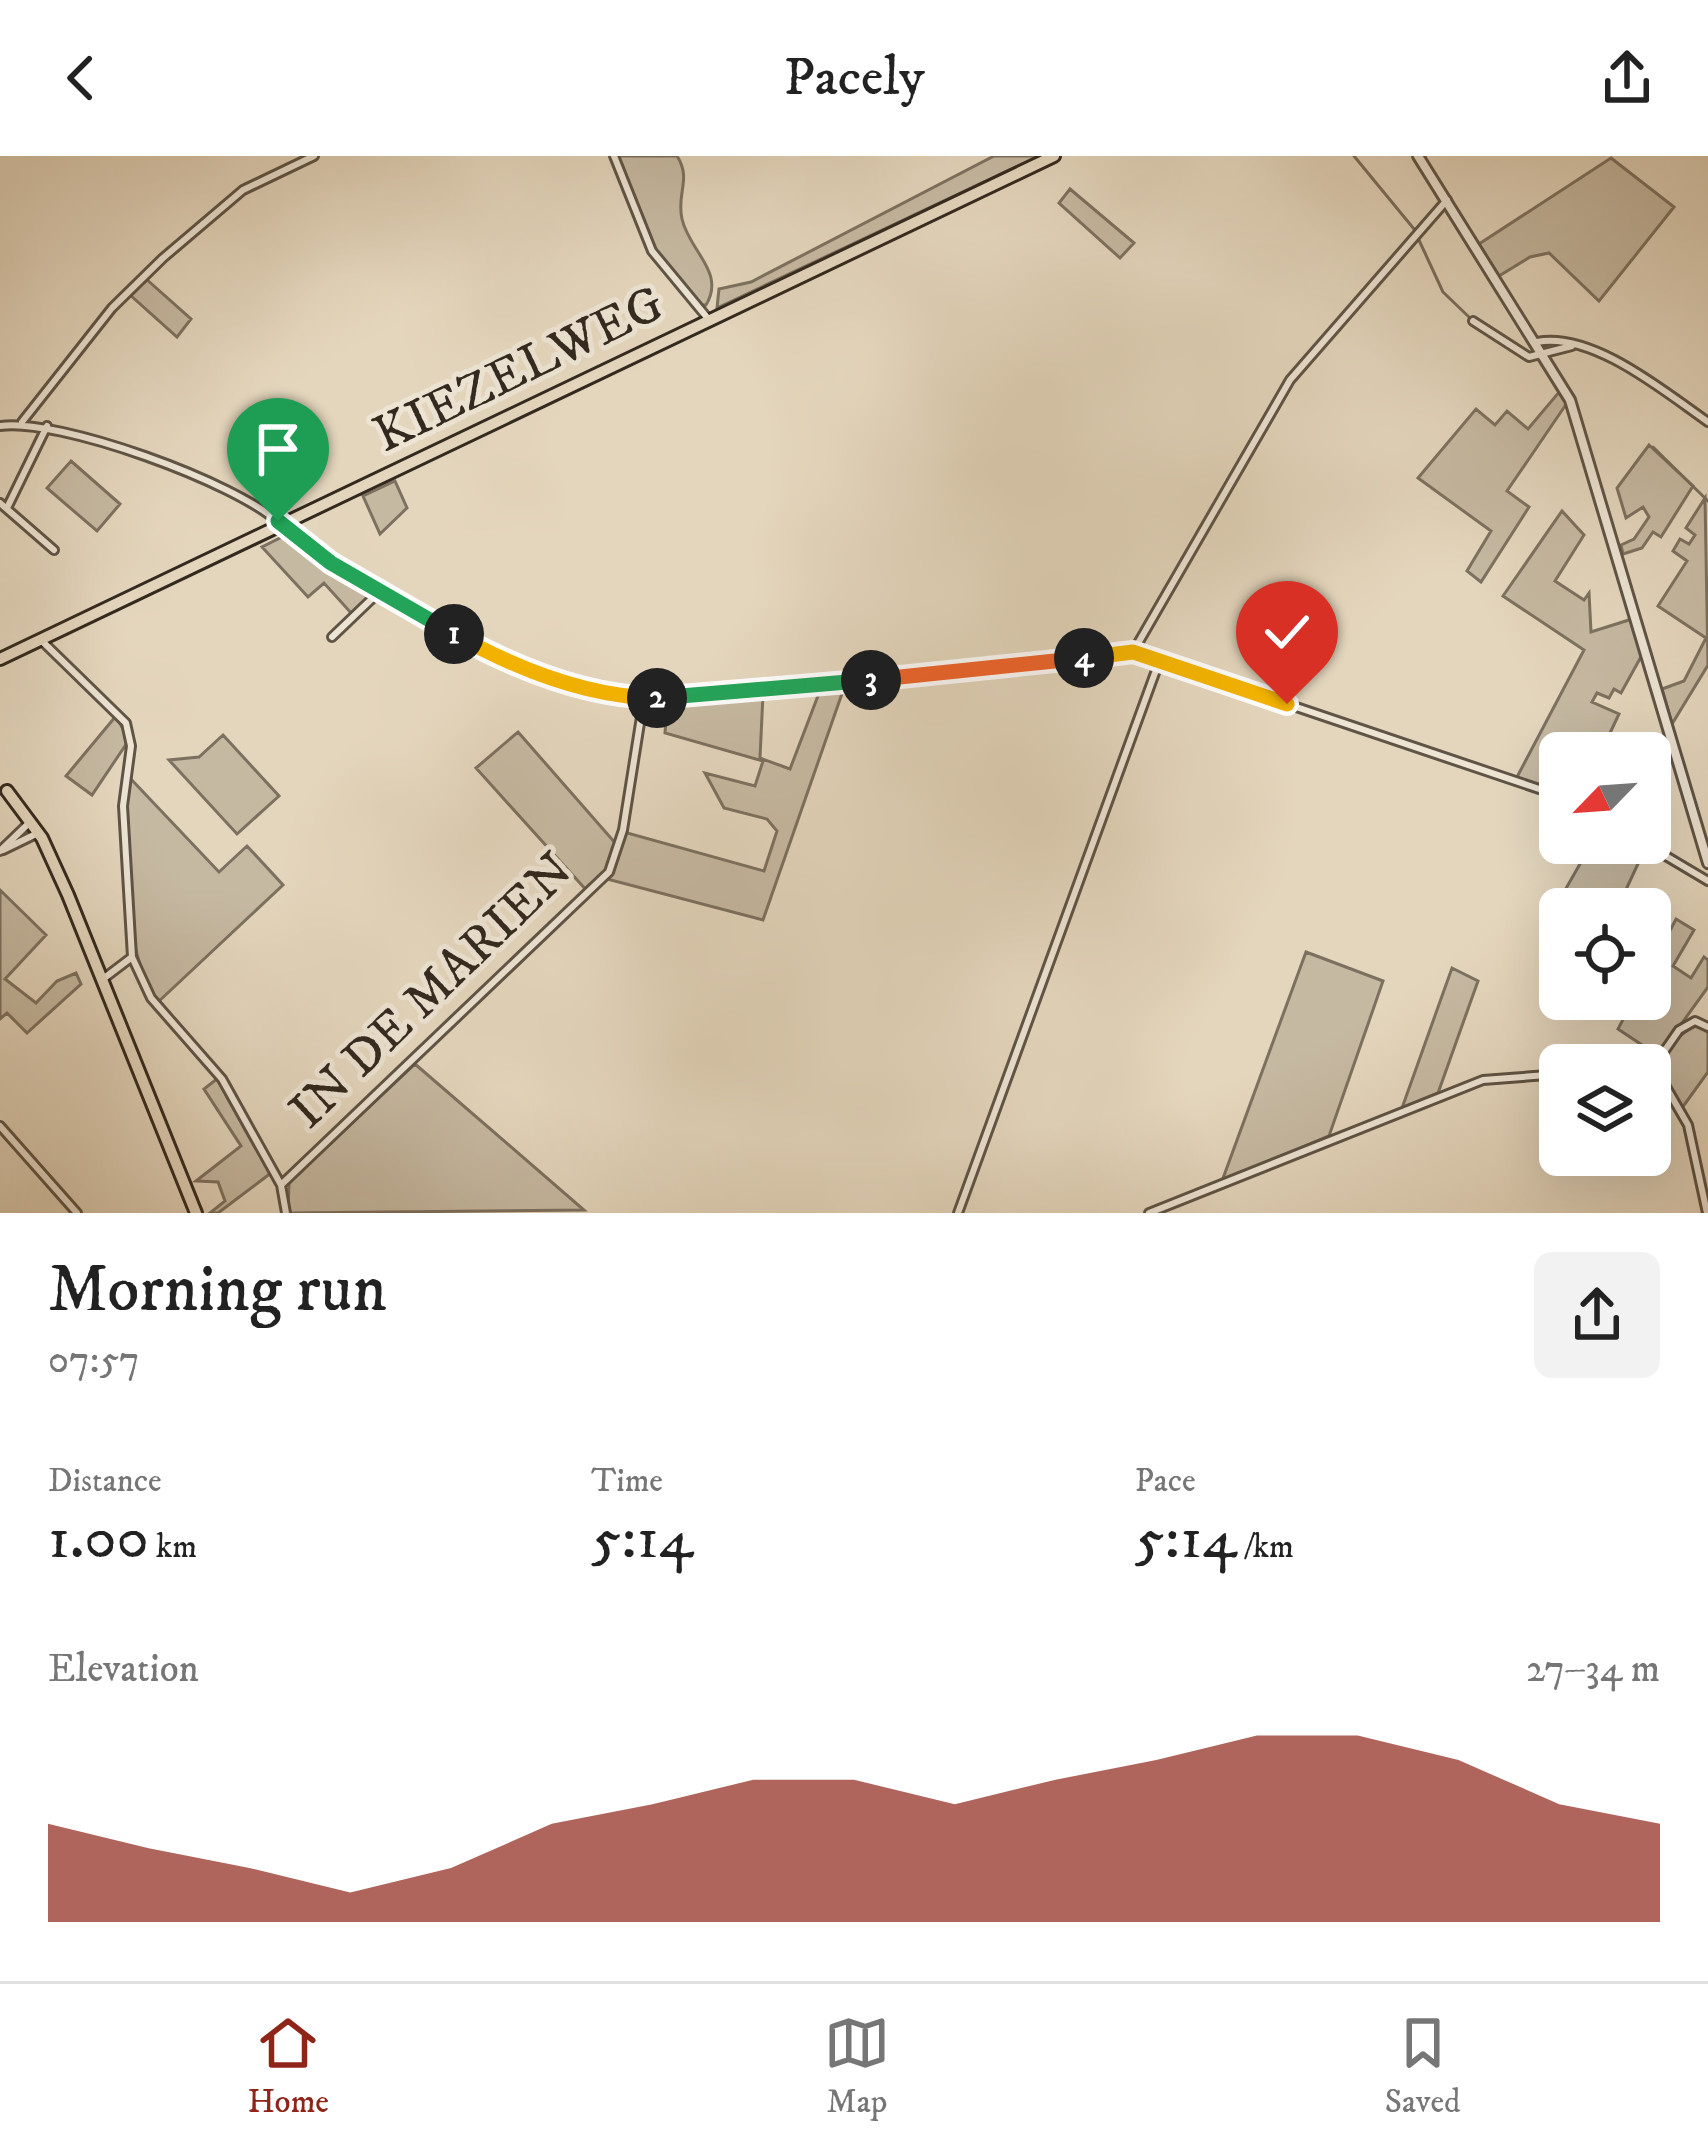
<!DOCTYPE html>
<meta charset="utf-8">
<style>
body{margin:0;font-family:"IM FELL DW Pica",serif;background:#f2f2f2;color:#222;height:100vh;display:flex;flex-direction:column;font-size:45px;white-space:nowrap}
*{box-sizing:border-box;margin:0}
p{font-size:39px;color:#767676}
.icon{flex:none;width:66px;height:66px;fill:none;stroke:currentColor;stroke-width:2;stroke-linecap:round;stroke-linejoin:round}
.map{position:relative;height:1057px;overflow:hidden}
.drawer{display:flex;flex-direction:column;background:#fff;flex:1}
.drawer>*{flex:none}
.needle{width:78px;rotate:245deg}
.fabs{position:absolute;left:1539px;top:576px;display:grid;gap:24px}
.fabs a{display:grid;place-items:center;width:132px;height:132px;border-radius:18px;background:#fff;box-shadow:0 12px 48px #0002;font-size:60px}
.pin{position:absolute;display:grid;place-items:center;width:102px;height:102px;color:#fff;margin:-123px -51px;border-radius:50% 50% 50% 0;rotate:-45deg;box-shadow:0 0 12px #0007}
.pin .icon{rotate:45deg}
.km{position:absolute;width:60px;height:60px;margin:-30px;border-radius:50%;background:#222;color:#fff;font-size:33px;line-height:60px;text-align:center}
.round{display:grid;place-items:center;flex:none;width:126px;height:126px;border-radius:18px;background:#f2f2f2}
.head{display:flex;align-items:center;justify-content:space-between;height:204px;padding:0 48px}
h1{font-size:66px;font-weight:600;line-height:90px}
.figures{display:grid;grid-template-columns:repeat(3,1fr);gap:18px;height:204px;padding:12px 48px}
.figures div{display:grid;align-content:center}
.figures b{font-size:60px;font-weight:600}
.figures small{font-size:33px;font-weight:400}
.figures p{font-size:33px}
.chart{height:336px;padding:24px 48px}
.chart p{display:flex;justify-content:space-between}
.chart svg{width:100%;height:216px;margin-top:12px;fill:#8f2418;opacity:.7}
header{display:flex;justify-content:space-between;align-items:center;height:156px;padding:0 48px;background:#fff;font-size:54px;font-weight:600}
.tab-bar{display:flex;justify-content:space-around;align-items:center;height:168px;border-top:3px solid #e0e0e0;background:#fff;font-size:33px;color:#767676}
.tab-bar a{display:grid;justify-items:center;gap:6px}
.tab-bar .selected{color:#8f2418}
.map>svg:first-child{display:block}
.green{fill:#c6b9a2;stroke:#7c7160;stroke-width:3}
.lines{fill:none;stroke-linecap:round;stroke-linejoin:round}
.stream{stroke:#796d5d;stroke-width:3}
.minor-casing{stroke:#5f5446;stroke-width:12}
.tertiary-casing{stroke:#5f5446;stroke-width:14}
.primary-casing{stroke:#33291f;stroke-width:16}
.minor{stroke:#ede4d4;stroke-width:6}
.tertiary{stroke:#ede4d4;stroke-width:8}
.primary{stroke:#e4d6bd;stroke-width:10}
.split-1-casing{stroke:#fff;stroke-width:24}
.split-2-casing{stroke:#fff;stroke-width:24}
.split-3-casing{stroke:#fff;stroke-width:24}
.split-4-casing{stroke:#fff;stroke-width:24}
.split-5-casing{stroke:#fff;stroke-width:24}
.split-1{stroke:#22a559;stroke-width:15}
.split-2{stroke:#f5b400;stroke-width:15}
.split-3{stroke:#22a559;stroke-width:15}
.split-4{stroke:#f0652b;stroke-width:15}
.split-5{stroke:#f5b400;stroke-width:15}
.labels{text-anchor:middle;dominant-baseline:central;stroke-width:10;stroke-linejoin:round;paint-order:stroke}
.street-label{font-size:51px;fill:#33291f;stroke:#ede4d4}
</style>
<header><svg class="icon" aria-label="back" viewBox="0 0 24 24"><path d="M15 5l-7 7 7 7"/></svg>Pacely<svg class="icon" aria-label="share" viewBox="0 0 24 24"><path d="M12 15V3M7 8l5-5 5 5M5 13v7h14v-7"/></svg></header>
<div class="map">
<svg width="1708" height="1057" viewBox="0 0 1708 1057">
<rect width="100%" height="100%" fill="#e4d6bd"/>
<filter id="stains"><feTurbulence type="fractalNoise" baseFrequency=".00167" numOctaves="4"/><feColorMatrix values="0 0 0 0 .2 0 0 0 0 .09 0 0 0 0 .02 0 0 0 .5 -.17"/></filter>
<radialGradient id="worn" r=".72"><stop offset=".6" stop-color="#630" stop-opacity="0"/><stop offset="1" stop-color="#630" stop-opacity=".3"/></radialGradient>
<path class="green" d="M616 0H677C692 23 676 38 682 63 689 95 726 116 706 149H701L655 94Z
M994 0H1039L717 152 719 133 751 126Z
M1611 2 1674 51 1599 145 1549 97 1530 101 1499 120 1479 88Z
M1070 33 1134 87 1120 102 1059 47Z
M145 122 191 163 177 181 129 138Z
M1560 235 1567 247 1507 335 1529 351 1481 426 1467 415 1491 375 1418 322 1476 253 1495 269 1507 255 1528 273Z
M1649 289 1693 330 1661 381 1653 376 1642 392 1623 398 1621 389 1634 383 1649 361 1643 351 1626 362 1617 332Z
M71 305 120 348 97 375 47 332Z
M395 325 407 352 380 378 363 340Z
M1705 342 1708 509 1672 568 1662 533 1684 525 1706 482 1658 450 1687 405 1673 395 1680 383 1689 388 1695 379 1686 372Z
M1562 355 1584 379 1555 425 1584 444 1589 437 1591 476 1632 463 1642 499 1621 537 1614 533 1609 542 1597 537 1592 546 1619 558 1610 577 1614 597H1560V638L1517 621 1584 494 1503 440Z
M290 377 321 405 367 432V445L352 458 324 427 308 441 262 391Z
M845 529 763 764 607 723 624 676 764 715 777 675 767 663 724 652 705 617 755 630 763 605 665 577 666 565 643 561 649 546 763 538 760 602 790 613 821 532Z
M116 560 129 584 92 639 66 620Z
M518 576 617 689 609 713 588 736 476 612Z
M223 579 279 640 237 678 169 604 199 601Z
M129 621 219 716 247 690 283 729 157 847C122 790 121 687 129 621Z
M1592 687H1628L1643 697 1617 753H1560V767L1549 762Z
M0 734 46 779 5 823 36 847 57 825 76 817 81 828 27 877 7 857 0 863Z
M1676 763 1694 774 1673 810 1691 822 1704 801 1708 804V831L1656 903 1629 909 1642 889 1618 873 1634 843H1650V813Z
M1306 796 1383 825 1329 980 1222 1025Z
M1452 812 1478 825 1438 937 1402 952Z
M1700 869 1708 875V916L1682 952C1675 943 1661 930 1659 919 1655 902 1685 870 1700 869Z
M415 908 584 1054 288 1057 289 1026Z
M218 922 271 1017 218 1057H210L225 1045 218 1026 196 1025 241 990 204 933Z"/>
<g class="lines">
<path class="stream" d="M1354 0 1414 73
M1418 82 1443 136 1470 162
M1653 291 1708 345"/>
<g class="minor-casing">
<path id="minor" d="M614 0 652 95 710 165
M1473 165 1529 201 1572 190
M1537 186C1592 175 1665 236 1708 266
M22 266 112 152 163 102 243 34 314 0
M0 270C56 261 239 327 280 368
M0 347 54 394
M7 352 47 270
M288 368 331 407 503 504 603 536 687 543 1133 496 1560 640
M332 481 379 436
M43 486 126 567 131 590 123 650 132 801 151 842 222 923 281 1029 286 1057
M1133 496 1290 224 1447 44
M1644 687 1708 725
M3 694 38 677
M0 695 28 668
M103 823 132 801
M1654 910 1688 969 1707 1057
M1654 910 1679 874 1695 865 1708 871
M0 970 77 1057
M281 1029 609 716 623 674 644 542
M958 1057 1159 506
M1149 1057 1483 924 1560 918"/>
</g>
<g class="tertiary-casing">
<path id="tertiary" d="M1418 0 1570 244 1708 707"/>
</g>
<g class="primary-casing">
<path id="primary" d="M0 503 1054 0
M7 635 42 682 68 739 196 1057"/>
</g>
<use href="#minor" class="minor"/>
<use href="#tertiary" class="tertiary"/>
<use href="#primary" class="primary"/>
</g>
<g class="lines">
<g class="split-1-casing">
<path id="split-1" d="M278 365 331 407 454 478"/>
</g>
<g class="split-2-casing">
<path id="split-2" d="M454 478C515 512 587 541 657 542"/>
</g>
<g class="split-3-casing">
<path id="split-3" d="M657 542 871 524"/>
</g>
<g class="split-4-casing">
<path id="split-4" d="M871 524 1084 502"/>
</g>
<g class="split-5-casing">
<path id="split-5" d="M1084 502 1133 496 1287 548"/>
</g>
<use href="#split-1" class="split-1"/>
<use href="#split-2" class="split-2"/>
<use href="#split-3" class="split-3"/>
<use href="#split-4" class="split-4"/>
<use href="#split-5" class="split-5"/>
</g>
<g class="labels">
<g class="street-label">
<text transform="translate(519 214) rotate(-26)">KIEZELWEG</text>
<text transform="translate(432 835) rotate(-44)">IN DE MARIEN</text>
</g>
</g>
<rect width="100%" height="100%" filter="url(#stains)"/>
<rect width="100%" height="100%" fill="url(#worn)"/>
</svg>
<div class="fabs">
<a><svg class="needle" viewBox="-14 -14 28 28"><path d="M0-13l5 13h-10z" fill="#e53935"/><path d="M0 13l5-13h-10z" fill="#767676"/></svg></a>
<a><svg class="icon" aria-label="locate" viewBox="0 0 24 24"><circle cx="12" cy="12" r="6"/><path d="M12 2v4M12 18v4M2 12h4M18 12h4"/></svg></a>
<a><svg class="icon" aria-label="layers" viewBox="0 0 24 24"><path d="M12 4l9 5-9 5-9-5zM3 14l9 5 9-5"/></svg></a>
</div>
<div class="pin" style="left:278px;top:365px;background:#1e9e55"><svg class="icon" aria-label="arrive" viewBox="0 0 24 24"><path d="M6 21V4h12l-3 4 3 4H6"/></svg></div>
<div class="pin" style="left:1287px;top:548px;background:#d93025"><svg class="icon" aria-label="check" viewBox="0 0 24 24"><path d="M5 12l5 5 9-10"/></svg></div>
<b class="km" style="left:454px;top:478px">1</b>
<b class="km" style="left:657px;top:542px">2</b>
<b class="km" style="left:871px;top:524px">3</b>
<b class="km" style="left:1084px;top:502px">4</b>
</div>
<section class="drawer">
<div class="head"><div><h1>Morning run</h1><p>07:57</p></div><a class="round"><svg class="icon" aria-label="share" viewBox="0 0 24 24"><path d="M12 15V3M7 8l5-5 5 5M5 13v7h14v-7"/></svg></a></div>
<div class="figures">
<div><p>Distance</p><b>1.00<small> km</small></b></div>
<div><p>Time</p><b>5:14</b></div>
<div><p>Pace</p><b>5:14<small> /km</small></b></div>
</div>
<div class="chart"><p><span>Elevation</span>27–34 m</p>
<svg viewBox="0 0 160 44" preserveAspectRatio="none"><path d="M0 44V24L10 29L20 33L30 38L40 33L50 24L60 20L70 15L80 15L90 20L100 15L110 11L120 6L130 6L140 11L150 20L160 24V44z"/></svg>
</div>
</section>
<nav class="tab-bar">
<a class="selected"><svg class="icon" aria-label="home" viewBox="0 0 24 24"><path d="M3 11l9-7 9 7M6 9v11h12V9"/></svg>Home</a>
<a><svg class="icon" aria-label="map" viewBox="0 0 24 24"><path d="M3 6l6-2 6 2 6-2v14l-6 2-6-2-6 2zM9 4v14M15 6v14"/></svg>Map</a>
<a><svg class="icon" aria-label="saved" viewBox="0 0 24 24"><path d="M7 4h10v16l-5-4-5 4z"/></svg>Saved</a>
</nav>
